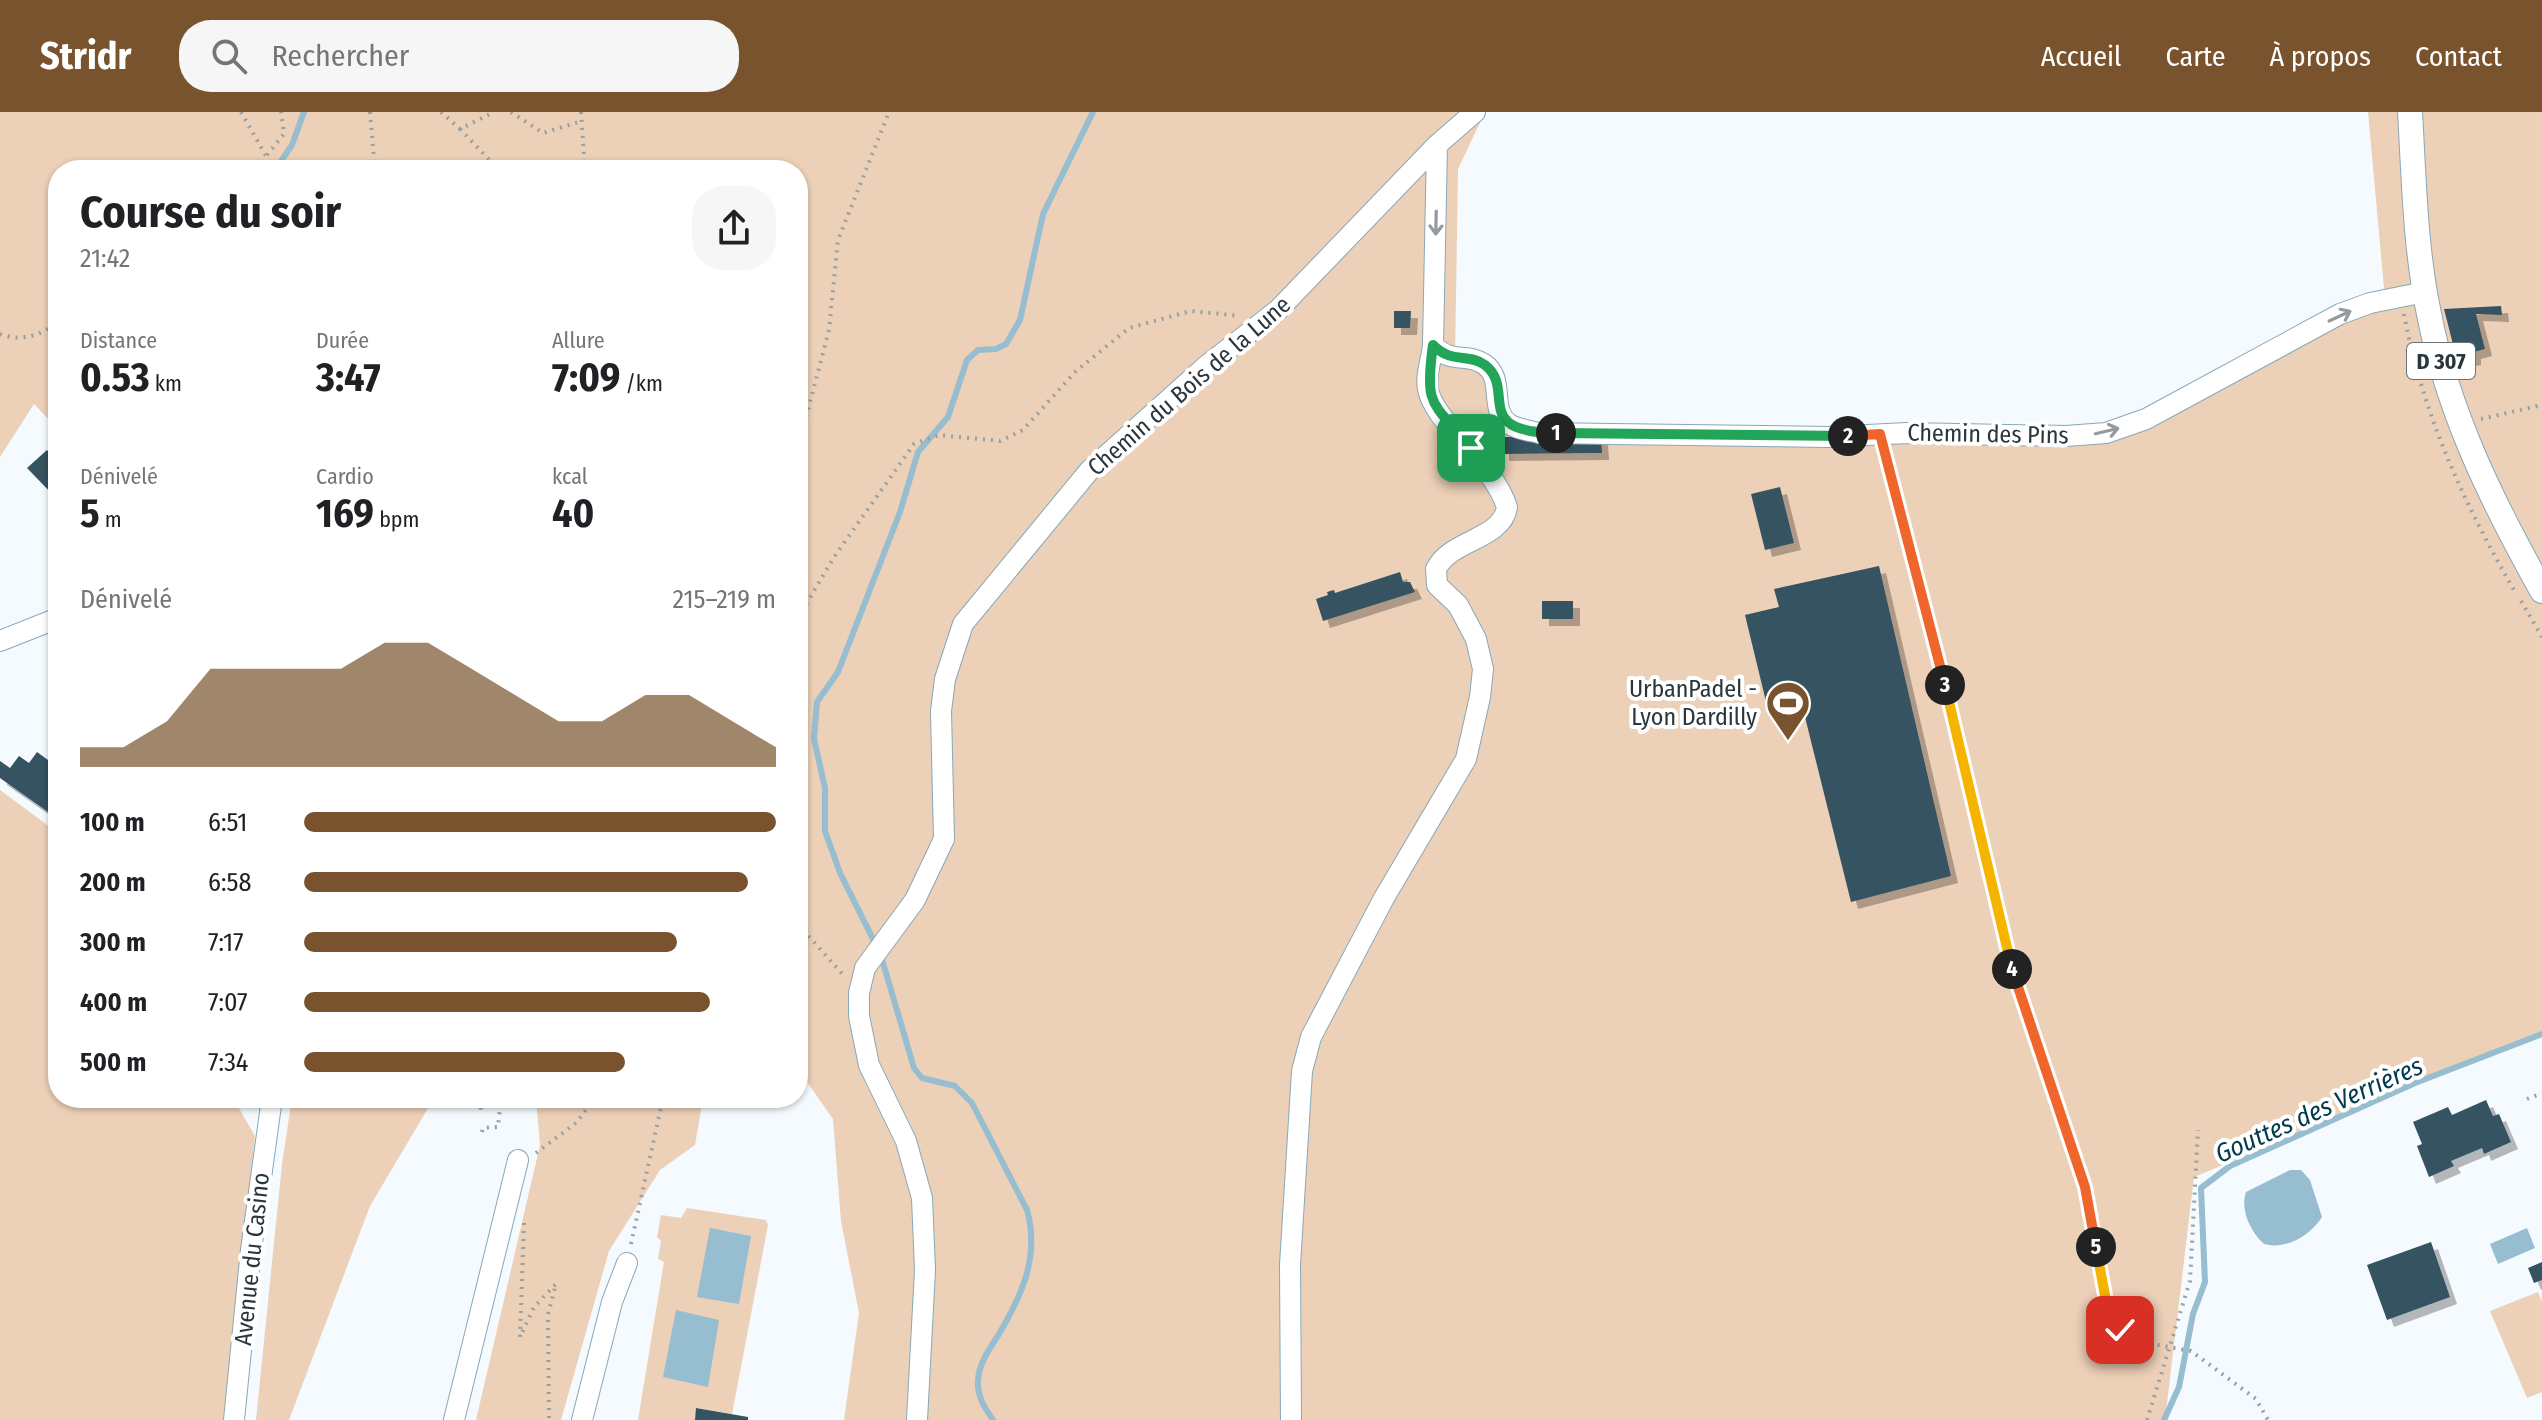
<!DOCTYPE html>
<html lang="fr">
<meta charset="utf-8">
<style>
body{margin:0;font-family:"Fira Sans Condensed",sans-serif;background:#f6f6f6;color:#202124;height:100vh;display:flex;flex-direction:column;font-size:30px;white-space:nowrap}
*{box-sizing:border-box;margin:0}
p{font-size:26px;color:#757577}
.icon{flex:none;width:44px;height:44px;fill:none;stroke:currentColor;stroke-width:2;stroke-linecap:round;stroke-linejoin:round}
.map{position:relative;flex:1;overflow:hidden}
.panel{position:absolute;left:48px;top:48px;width:760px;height:948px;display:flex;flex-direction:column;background:#fff;border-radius:32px;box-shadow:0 2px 6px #0004}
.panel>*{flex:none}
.pin{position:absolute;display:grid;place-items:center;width:68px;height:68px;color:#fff;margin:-34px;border-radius:16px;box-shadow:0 4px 12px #0006}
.km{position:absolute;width:40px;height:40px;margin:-20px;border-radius:50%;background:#222;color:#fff;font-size:22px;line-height:40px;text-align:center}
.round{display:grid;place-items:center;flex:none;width:84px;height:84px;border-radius:32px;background:#f6f6f6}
.overview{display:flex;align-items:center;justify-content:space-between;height:136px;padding:0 32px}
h1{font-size:44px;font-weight:700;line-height:60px}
.metrics{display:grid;grid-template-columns:repeat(3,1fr);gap:12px;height:136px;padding:8px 32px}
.metrics div{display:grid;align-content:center}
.metrics b{font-size:40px;font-weight:700}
.metrics small{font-size:22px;font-weight:400}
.metrics p{font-size:22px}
.chart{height:224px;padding:16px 32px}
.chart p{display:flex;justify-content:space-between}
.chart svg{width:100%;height:144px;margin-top:8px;fill:#78532d;opacity:.7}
ul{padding:0 32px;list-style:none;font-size:26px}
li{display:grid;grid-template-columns:128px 96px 1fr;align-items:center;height:60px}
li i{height:20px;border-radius:10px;background:#78532d}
header{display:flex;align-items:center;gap:48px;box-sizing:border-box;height:112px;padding:0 40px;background:#78532d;color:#fff}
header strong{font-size:38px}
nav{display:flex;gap:44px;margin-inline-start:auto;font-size:28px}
.search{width:560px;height:72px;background:#f6f6f6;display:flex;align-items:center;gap:20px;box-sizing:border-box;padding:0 28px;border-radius:32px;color:#757577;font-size:30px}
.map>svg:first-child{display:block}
.green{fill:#ecd0b7}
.water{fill:#96bdd0}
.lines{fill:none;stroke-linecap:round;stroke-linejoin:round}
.stream{stroke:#96bdd0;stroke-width:6}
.building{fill:#355360;filter:url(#shadow)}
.minor-casing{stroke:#88a8b7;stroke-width:22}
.major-casing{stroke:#88a8b7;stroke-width:26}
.path{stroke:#969fa3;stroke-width:4;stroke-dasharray:2 6;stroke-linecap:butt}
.minor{stroke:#fff;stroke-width:20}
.major{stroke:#fff;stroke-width:24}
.oneway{stroke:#949a9e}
.split-1-casing{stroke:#fff;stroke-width:16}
.split-2-casing{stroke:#fff;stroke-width:16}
.split-3-casing{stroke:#fff;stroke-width:16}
.split-4-casing{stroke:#fff;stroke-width:16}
.split-5-casing{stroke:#fff;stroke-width:16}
.split-6-casing{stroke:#fff;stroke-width:16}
.split-1{stroke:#22a559;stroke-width:10}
.split-2{stroke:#22a559;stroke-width:10}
.split-3{stroke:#f0652b;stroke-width:10}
.split-4{stroke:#f5b400;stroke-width:10}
.split-5{stroke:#f0652b;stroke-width:10}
.split-6{stroke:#f5b400;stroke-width:10}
.labels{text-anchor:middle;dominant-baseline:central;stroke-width:8;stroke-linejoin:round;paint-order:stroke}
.shield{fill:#fff;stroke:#697276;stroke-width:2}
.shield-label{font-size:22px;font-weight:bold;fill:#29363c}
.street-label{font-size:24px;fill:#29363c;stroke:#fff}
.poi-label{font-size:24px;fill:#29363c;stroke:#fff;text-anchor:end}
.water-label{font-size:26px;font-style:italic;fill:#003b4f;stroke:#fff}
</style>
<header>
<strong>Stridr</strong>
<div class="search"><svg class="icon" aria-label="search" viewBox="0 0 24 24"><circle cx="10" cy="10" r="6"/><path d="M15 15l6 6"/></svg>Rechercher</div>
<nav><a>Accueil</a><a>Carte</a><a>À propos</a><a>Contact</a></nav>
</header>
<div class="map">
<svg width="2542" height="1308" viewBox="0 0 2542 1308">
<defs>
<filter id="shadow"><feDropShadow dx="7" dy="7" stdDeviation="0" flood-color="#0004"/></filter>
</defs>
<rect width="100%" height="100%" fill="#f4fafd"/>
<path class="green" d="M0 0H1485L1458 57 1455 246 1482 250 1509 312 2106 321 2385 187 2368 0H2542V922L2194 1065 2165 1308H844L859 1201 841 1109 833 1007 798 957V58H58V317L34 292 0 345Z
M0 678 58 721V986H233L255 1024 224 1308H0Z
M292 986H434L370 1094 289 1308H256L282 1052Z
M536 986H703L695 1033 660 1058 609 1139 561 1308H476L540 1033Z
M687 1096 766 1108 768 1113 732 1302 697 1296 695 1308H638L664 1150 658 1147 661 1129 657 1125 661 1103 681 1106Z
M2538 1180 2542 1190V1280L2527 1286 2490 1199Z"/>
<path class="water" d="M2290 1058H2301L2310 1068 2322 1105C2310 1124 2286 1138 2264 1132 2250 1119 2240 1098 2246 1080Z
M710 1116 751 1124 739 1192 697 1185Z
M2527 1116 2535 1136 2498 1152 2490 1132Z
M676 1198 719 1208 708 1275 663 1265Z"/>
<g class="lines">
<path class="stream" d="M275 58 292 33 304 0
M876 833 840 761 825 719V676L814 627 817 590 838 560 900 400 918 340 948 305 967 248 978 238 996 237 1006 232 1020 208 1043 102 1093 0
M881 844 914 956 922 966 955 974 972 991 1027 1098C1040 1144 1022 1183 999 1222 990 1236 979 1251 978 1268 977 1284 984 1295 993 1308
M481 995 482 986
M2164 1308 2179 1275 2193 1202 2205 1170 2201 1076 2230 1054 2415 971 2542 922"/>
</g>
<path class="building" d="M2501 194 2502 203 2476 202 2485 237 2474 240V246L2469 247 2465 242 2456 244 2444 197Z
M1394 199H1411L1410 216H1394Z
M1502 325H1601L1602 341 1502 342Z
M47 338 58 350V388L27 356Z
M1780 375 1794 431 1765 438 1751 382Z
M1879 454 1951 764 1851 790 1803 597 1770 606 1745 503 1779 495 1774 477Z
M1400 460 1403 470H1410L1415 480 1323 509 1316 487 1328 483 1327 480 1334 478 1335 481Z
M1542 489H1573V507H1542Z
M37 640 48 648 54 640 58 641V707L0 666V649L10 656 19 644 29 651Z
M2486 988 2493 1004 2499 1002 2511 1030 2484 1042 2482 1036 2451 1049 2454 1054 2429 1065 2417 1034 2422 1032 2413 1010 2448 995 2452 1003Z
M2431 1130 2450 1185 2387 1208 2367 1153Z
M2542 1150V1168L2534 1171 2528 1156Z
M696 1296 748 1305V1308H695Z"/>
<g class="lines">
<g class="minor-casing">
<path id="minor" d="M1437 33 1433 233C1452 253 1466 240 1484 252 1506 267 1488 297 1509 312 1516 317 1531 319 1539 321L1828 325 1907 321 2066 324 2106 321 2146 307 2340 202 2370 191 2425 180
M0 529 58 506
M234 1308 251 1138 272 986
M454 1308 518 1048
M582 1308 612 1190 627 1151
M917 1308 925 1158 922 1086 906 1029 869 953 859 904V881L865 856 915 788 944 727 941 599 945 567 963 512 1089 359 1205 255 1278 198 1437 33 1475 0
M1291 1308 1290 1153 1302 959 1311 925 1384 786 1466 647 1480 585 1483 557 1476 527 1458 493 1437 473 1436 457C1451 427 1502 428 1507 395 1493 351 1433 309 1428 277 1425 264 1432 246 1433 233"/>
</g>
<g class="major-casing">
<path id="major" d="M2410 0C2414 67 2415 136 2429 202 2448 301 2493 391 2542 479"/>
</g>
<path class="path" d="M241 0 266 44 263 58
M370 0 375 58
M441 0 460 17 494 0
M511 0 543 21 582 9
M581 0 585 58
M460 17 499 58
M267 43 284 22 281 0
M2404 202C2422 300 2464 392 2514 478
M0 222C21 230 43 224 58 208
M2481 307 2542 293
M798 336 829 218 838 128 889 0
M1885 340 1917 453 2018 884 2085 1075 2107 1194 2120 1218 2141 1230 2191 1239 2256 1287 2268 1308
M2521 489 2542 525
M798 506 834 445 914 332 939 323 1000 329 1023 318 1075 260 1129 216 1191 199 1240 204
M798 812 844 864
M2527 987 2542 981
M482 1020 483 1016 498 1015 501 986
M536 1041 576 1011 595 986
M524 1111 520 1225 534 1195 556 1172 548 1202 549 1308
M631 1132 663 986
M2147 1308 2190 1169 2198 1018"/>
<use href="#minor" class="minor"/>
<use href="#major" class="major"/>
</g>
<defs><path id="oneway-shaft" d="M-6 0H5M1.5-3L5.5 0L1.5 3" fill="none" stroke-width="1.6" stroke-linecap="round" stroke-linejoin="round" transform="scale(2)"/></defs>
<g class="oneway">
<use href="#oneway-shaft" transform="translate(1436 111) rotate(91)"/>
<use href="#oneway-shaft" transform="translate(2340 204) rotate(-25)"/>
<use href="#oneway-shaft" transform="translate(2107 319) rotate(-13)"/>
</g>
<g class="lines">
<g class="split-1-casing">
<path id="split-1" d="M1471 336C1433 289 1424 297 1433 233 1451 252 1469 241 1485 253 1517 278 1470 320 1556 321"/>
</g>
<g class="split-2-casing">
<path id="split-2" d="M1556 321 1848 324"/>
</g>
<g class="split-3-casing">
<path id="split-3" d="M1848 324 1880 322 1945 573"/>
</g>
<g class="split-4-casing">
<path id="split-4" d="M1945 573 2012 857"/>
</g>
<g class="split-5-casing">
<path id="split-5" d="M2012 857 2085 1075 2096 1135"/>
</g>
<g class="split-6-casing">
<path id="split-6" d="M2096 1135 2107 1194 2120 1218"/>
</g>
<use href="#split-1" class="split-1"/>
<use href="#split-2" class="split-2"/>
<use href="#split-3" class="split-3"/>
<use href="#split-4" class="split-4"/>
<use href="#split-5" class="split-5"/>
<use href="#split-6" class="split-6"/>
</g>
<defs>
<g id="stadium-pin" transform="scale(2.3)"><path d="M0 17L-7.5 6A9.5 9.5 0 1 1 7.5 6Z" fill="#78532d" stroke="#fff"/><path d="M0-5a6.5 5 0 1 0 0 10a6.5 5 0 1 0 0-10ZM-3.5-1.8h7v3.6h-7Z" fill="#fff"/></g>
</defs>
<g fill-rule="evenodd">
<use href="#stadium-pin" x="1788" y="591"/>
</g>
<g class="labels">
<rect class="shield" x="2407" y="231" width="68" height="36" rx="6"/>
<g class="shield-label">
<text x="2441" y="249">D 307</text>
</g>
<g class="street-label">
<text transform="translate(1189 274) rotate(-41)">Chemin du Bois de la Lune</text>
<text transform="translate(1988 322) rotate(1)">Chemin des Pins</text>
<text transform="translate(252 1147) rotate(-84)">Avenue du Casino</text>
</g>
<g class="poi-label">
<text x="1757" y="577">UrbanPadel -<tspan x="1757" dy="28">Lyon Dardilly</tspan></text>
</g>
<g class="water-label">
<text transform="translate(2319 998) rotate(-24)">Gouttes des Verrières</text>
</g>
</g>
</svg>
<div class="pin" style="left:1471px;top:336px;background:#1e9e55"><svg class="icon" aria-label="arrive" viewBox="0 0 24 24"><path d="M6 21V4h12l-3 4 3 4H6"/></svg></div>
<div class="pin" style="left:2120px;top:1218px;background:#d93025"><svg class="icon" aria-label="check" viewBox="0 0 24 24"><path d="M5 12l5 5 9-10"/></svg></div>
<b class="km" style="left:1556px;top:321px">1</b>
<b class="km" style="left:1848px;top:324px">2</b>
<b class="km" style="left:1945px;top:573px">3</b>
<b class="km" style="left:2012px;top:857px">4</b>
<b class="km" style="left:2096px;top:1135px">5</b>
<section class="panel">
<div class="overview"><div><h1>Course du soir</h1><p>21:42</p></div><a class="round"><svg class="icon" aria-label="share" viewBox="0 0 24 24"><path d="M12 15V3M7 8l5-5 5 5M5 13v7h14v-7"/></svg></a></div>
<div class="metrics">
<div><p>Distance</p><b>0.53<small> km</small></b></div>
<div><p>Durée</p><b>3:47</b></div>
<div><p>Allure</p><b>7:09<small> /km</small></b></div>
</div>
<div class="metrics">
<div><p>Dénivelé</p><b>5<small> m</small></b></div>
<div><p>Cardio</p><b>169<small> bpm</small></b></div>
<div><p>kcal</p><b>40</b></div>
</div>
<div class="chart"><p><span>Dénivelé</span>215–219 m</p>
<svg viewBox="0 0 160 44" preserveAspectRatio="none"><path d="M0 44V38L10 38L20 30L30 14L40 14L50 14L60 14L70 6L80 6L90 14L100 22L110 30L120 30L130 22L140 22L150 30L160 38V44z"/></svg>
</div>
<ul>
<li><b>100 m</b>6:51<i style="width:100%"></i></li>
<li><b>200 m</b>6:58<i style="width:94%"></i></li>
<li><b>300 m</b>7:17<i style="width:79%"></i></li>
<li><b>400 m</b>7:07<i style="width:86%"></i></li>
<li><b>500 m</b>7:34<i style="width:68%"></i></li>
</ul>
</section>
</div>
